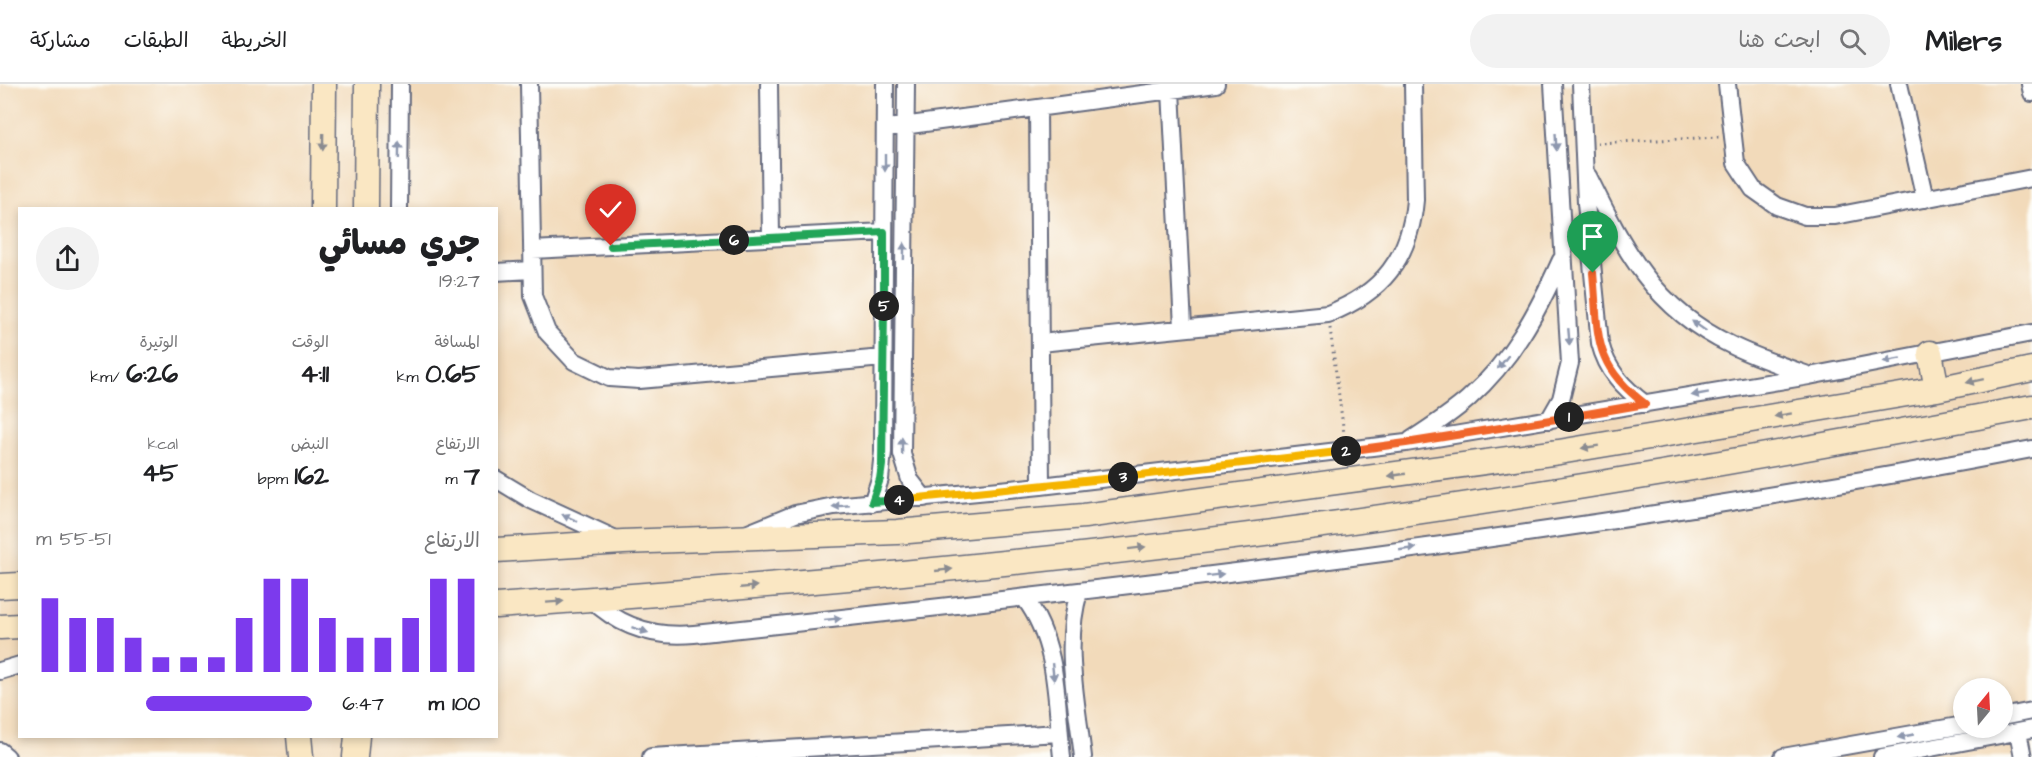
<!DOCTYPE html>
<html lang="ar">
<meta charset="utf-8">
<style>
body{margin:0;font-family:"Architects Daughter","Playpen Sans Arabic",sans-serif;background:#f2f2f2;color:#202124;direction:rtl;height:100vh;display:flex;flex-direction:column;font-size:22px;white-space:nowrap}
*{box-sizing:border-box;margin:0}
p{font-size:20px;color:#757577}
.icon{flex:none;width:33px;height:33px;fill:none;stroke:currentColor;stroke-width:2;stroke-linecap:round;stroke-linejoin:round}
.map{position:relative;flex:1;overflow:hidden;direction:ltr}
.drawer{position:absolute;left:18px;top:123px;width:480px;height:531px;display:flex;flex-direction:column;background:#fff;border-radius:0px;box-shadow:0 3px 9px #0003;direction:rtl}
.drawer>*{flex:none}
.needle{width:39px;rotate:18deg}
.controls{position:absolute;left:1953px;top:594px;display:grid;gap:12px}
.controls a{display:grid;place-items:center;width:60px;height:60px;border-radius:50%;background:#fff;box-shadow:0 3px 9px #0003;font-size:30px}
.pin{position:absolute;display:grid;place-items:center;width:51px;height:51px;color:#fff;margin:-62px -26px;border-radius:50% 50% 50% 0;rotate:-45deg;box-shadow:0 0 6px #0007}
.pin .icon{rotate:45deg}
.km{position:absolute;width:30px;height:30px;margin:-15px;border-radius:50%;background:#222;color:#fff;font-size:16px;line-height:30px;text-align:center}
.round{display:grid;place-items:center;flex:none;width:63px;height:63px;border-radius:32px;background:#f2f2f2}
.head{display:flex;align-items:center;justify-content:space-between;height:102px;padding:0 18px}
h1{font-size:33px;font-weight:800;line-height:45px}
.figures{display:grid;grid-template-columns:repeat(3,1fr);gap:9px;height:102px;padding:6px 18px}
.figures div{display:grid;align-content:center}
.figures b{font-size:26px;font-weight:800}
.figures small{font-size:16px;font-weight:400}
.figures p{font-size:16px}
.chart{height:168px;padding:12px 18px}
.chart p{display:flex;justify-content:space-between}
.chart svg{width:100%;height:108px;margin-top:6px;stroke:#7c3aed;stroke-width:6}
ul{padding:0 18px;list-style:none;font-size:20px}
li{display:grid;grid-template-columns:96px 72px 1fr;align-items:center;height:45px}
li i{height:15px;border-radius:8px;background:#7c3aed}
header{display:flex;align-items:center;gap:36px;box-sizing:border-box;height:84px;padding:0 30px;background:#fff;border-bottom:2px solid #e0e0e0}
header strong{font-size:28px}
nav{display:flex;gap:33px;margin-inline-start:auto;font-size:21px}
.search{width:420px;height:54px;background:#f2f2f2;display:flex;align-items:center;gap:15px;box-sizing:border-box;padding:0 21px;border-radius:33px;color:#757577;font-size:22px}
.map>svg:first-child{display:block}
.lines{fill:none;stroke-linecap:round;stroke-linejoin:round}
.street-casing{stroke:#666b7e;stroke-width:20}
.secondary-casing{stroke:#666b7e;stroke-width:27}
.path{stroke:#666b7e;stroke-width:3;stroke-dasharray:1.5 4.5;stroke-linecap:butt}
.street{stroke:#fff;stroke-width:16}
.secondary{stroke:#fae7c3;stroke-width:24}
.oneway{fill:#8a8b90}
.oneway2{fill:#8d97ae}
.split-1-casing{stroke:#fff;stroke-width:12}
.split-2-casing{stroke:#fff;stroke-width:12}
.split-3-casing{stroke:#fff;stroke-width:12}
.split-4-casing{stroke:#fff;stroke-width:12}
.split-5-casing{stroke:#fff;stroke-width:12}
.split-6-casing{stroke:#fff;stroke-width:12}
.split-7-casing{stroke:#fff;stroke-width:12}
.split-1{stroke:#f0652b;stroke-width:8}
.split-2{stroke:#f0652b;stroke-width:8}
.split-3{stroke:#f5b400;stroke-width:8}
.split-4{stroke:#f5b400;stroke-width:8}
.split-5{stroke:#22a559;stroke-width:8}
.split-6{stroke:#22a559;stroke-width:8}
.split-7{stroke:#22a559;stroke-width:8}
</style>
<header>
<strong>Milers</strong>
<div class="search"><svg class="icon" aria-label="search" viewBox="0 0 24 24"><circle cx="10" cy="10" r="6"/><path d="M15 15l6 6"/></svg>ابحث هنا</div>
<nav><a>الخريطة</a><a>الطبقات</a><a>مشاركة</a></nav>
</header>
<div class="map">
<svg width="2032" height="673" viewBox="0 0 2032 673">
<rect width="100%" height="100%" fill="#fdfcf7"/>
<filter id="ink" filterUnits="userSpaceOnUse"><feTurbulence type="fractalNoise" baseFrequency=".0167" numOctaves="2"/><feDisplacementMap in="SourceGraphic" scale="12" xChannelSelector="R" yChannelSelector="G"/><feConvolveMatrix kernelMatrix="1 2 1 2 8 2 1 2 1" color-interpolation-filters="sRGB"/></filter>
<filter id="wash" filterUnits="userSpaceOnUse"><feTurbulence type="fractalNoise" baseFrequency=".008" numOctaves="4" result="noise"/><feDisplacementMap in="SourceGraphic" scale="24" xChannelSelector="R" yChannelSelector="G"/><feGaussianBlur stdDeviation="1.35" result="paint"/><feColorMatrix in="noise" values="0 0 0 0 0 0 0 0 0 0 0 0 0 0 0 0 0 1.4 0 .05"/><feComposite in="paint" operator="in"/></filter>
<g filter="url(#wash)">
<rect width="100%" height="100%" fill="#f2daba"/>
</g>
<g filter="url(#ink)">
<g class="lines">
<g class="street-casing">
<path id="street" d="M529 0 533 212 547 248 574 277 609 294 639 296 883 274
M769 0 771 154
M906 0 902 370 910 396 924 414
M1581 0 1586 119 1600 259C1607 287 1623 303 1645 320
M1727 0 1736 79 1753 105 1777 122 1805 132H1835L2032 94
M1899 0 1925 115
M2030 0 2032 9
M1171 6 1183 243
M1038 24 1041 402
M895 43 1216 0
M1588 92C1624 165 1653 224 1731 261 1755 273 1782 282 1808 291
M399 124 400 0
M532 166 884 148
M496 188 532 186
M1040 259 1328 230C1382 209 1410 174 1415 116L1413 0
M1549 336 1561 315 1570 279 1553 0
M1411 356C1431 343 1451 330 1468 315 1512 276 1537 229 1561 176
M496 395 531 416 620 457
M872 419 880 395 883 368 885 0
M746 450 795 430 834 422 1041 402 1406 359 1809 292 2032 249
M1079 508C1063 561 1077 619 1083 673
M591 515C620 543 654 554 694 550 1142 502 1590 450 2032 365
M1025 515C1059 560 1056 619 1062 673
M0 587 20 581
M2002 633 2032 627
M2018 648 2023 673
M0 667 7 673
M651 673 1059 649
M1783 673 1964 641
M1882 673 2032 645"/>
</g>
<g class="secondary-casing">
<path id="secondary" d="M323 124 324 0
M366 124 367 0
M1930 269 1937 305
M496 466 623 458 897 448 1084 432 1559 368 1937 305 2032 285
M0 502 20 501
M496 522C761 503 1024 481 1287 446 1536 413 1785 369 2032 323
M0 543 20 542
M299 652 301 673
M355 673 357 652"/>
</g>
<path class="path" d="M1597 59 1719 53
M1330 244 1344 350"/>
<use href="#street" class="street"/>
<use href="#secondary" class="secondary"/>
</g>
<defs><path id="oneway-solid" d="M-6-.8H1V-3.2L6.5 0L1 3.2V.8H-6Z" transform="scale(1.5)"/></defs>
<g class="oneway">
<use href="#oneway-solid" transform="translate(323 58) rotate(91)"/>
<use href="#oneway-solid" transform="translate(1975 297) rotate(168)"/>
<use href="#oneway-solid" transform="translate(1783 331) rotate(170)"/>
<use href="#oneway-solid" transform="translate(1590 363) rotate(171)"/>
<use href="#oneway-solid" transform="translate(1397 391) rotate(172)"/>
<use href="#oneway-solid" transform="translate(1137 464) rotate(-7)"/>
<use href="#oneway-solid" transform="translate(944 486) rotate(-6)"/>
<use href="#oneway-solid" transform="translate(749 503) rotate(-5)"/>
<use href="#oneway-solid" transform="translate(555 518) rotate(-4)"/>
</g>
<g class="oneway2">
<use href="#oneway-solid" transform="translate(1556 58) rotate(87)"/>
<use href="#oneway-solid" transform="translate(399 66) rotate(-89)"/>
<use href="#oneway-solid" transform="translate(885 79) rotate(90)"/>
<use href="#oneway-solid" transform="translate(904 167) rotate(-89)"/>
<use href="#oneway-solid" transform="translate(1699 242) rotate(-145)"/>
<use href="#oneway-solid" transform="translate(1569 253) rotate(85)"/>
<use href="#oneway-solid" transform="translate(1892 276) rotate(170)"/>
<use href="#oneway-solid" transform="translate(1503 278) rotate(129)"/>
<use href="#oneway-solid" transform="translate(1700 310) rotate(170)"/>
<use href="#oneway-solid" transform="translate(902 362) rotate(-91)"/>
<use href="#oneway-solid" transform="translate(841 422) rotate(175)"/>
<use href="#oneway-solid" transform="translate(570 434) rotate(-156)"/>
<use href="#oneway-solid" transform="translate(1408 465) rotate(-8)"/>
<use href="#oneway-solid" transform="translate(1215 491) rotate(-7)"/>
<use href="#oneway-solid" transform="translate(833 535) rotate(-6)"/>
<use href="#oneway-solid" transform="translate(640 546) rotate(18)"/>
<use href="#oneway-solid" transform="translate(1053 588) rotate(84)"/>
<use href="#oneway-solid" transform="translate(1906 652) rotate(169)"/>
</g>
</g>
<g class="lines" filter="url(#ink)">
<g class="split-1-casing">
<path id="split-1" d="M1569 333 1645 320C1591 279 1599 251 1593 189"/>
</g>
<g class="split-2-casing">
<path id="split-2" d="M1346 367 1406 359 1569 333"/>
</g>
<g class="split-3-casing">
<path id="split-3" d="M1123 393 1346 367"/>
</g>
<g class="split-4-casing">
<path id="split-4" d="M899 416 1123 393"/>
</g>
<g class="split-5-casing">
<path id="split-5" d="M884 222 882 381 880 395 872 418 899 416"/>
</g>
<g class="split-6-casing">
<path id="split-6" d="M734 156 884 148V222"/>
</g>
<g class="split-7-casing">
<path id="split-7" d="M611 162 734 156"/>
</g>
<use href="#split-1" class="split-1"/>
<use href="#split-2" class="split-2"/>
<use href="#split-3" class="split-3"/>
<use href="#split-4" class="split-4"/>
<use href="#split-5" class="split-5"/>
<use href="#split-6" class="split-6"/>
<use href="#split-7" class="split-7"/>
</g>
</svg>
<div class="controls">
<a><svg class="needle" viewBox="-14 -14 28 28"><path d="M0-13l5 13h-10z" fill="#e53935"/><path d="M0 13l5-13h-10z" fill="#757577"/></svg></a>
</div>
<div class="pin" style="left:1593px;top:189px;background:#1e9e55"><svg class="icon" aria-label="arrive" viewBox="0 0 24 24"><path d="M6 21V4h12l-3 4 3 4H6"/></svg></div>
<div class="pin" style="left:611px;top:162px;background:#d93025"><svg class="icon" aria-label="check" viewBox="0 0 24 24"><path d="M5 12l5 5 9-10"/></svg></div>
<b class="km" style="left:1569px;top:333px">1</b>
<b class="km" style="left:1346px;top:367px">2</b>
<b class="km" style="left:1123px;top:393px">3</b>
<b class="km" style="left:899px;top:416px">4</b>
<b class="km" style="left:884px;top:222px">5</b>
<b class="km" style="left:734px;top:156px">6</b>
<section class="drawer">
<div class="head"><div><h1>جري مسائي</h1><p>19:27</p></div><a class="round"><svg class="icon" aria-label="share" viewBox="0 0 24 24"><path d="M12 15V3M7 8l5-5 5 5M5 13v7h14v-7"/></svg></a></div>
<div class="figures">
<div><p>المسافة</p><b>0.65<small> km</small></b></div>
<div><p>الوقت</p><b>4:11</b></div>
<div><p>الوتيرة</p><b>6:26<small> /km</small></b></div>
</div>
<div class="figures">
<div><p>الارتفاع</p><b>7<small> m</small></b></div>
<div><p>النبض</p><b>162<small> bpm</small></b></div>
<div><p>kcal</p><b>45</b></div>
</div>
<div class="chart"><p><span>الارتفاع</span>51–55 m</p>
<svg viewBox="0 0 160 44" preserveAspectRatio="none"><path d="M5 44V14M15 44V22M25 44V22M35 44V30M45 44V38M55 44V38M65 44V38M75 44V22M85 44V6M95 44V6M105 44V22M115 44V30M125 44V30M135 44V22M145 44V6M155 44V6"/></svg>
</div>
<ul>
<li><b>100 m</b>6:47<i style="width:60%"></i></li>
</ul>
</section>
</div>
